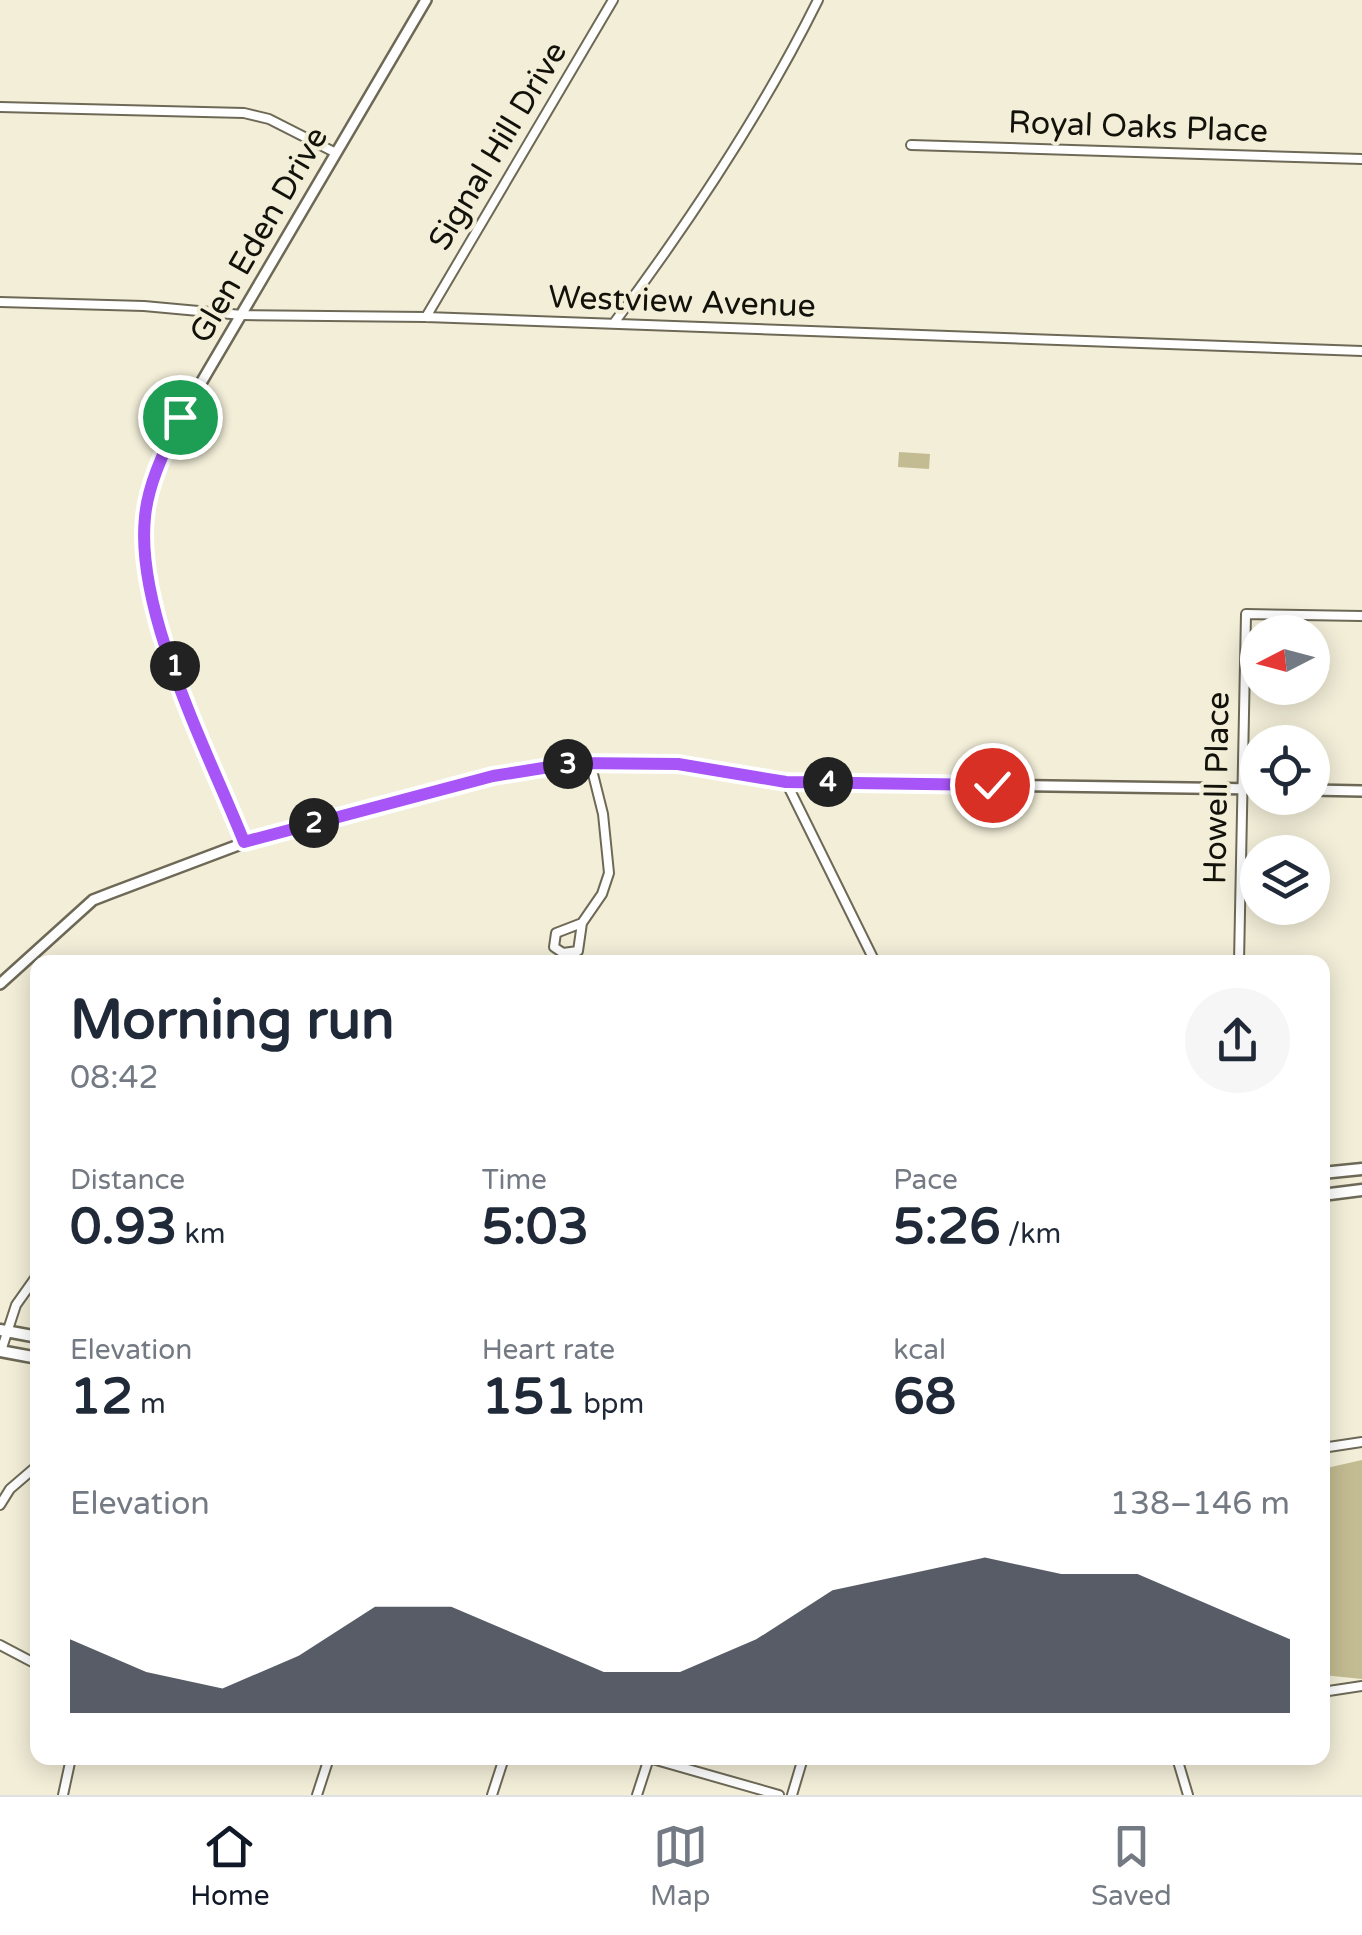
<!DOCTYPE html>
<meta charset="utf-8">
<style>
body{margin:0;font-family:"Varela Round",sans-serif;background:#f6f6f7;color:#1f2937;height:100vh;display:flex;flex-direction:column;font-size:38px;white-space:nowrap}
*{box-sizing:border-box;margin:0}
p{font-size:32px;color:#747a83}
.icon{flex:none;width:55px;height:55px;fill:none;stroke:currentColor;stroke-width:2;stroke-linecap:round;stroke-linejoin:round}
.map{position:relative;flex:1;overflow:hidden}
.side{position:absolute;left:30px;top:955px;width:1300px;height:810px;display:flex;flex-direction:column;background:#fff;border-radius:20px;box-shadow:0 5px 25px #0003}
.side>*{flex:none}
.needle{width:65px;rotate:264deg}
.fabs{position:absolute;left:1240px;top:615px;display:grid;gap:20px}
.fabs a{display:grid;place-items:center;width:90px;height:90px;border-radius:50%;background:#fff;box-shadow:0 5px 25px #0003;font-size:50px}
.pin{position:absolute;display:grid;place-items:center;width:85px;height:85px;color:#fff;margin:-42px;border:5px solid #fff;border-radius:50%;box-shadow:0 2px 10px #0007}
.km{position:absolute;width:50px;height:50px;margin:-25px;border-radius:50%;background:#222;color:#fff;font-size:28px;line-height:50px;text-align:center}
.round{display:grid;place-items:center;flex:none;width:105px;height:105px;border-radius:52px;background:#f6f6f7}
.head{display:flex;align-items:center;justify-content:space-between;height:170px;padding:0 40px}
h1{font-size:55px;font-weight:800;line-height:75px}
.figures{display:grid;grid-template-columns:repeat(3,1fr);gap:15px;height:170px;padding:10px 40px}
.figures div{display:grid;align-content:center}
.figures b{font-size:50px;font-weight:800}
.figures small{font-size:28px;font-weight:400}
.figures p{font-size:28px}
.chart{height:280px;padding:20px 40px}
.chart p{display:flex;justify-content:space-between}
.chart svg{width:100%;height:180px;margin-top:10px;fill:#111827;opacity:.7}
.dock{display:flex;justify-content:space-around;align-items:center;height:140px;border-top:2px solid #e0e1e3;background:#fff;font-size:28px;color:#747a83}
.dock a{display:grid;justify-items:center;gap:5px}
.dock .current{color:#111827}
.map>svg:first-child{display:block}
.green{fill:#c3bb91}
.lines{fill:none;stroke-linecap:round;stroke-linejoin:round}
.minor-casing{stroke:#6d6956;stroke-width:12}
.tertiary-casing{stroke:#6d6956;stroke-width:14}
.secondary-casing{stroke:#6d6956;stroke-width:15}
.minor{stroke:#fff;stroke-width:8}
.tertiary{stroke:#fff;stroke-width:9}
.secondary{stroke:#fff;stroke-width:10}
.route-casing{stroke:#fff;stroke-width:20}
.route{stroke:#a855f7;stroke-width:12}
.labels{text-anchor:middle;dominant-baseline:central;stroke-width:8;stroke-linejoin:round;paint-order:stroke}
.street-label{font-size:32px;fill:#12110a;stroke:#f2eed8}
</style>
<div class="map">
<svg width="1362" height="1795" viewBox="0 0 1362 1795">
<rect width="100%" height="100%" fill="#f2eed8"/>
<path class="green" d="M899 452 930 454 929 469 898 467Z
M1362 1460V1679L1323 1675 1322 1469Z"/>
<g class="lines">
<g class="minor-casing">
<path id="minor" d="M0 107 244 113 269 119 336 153
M911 145 1362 159
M0 302 144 306 242 315 426 317 1362 351
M426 317 613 0
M614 323C690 221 761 115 818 0
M786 782 875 962
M582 923 556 933 554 947 563 953 578 951 582 923 602 894 609 873 603 814 590 762
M1239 962 1246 614 1362 616
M1 1351 16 1305 38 1274
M1322 1448 1362 1442
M0 1505 10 1489 38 1465
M0 1645 38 1665
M1322 1692 1362 1686
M649 1758 779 1795
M1177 1758 1188 1795
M63 1795 71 1758
M317 1795 329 1758
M492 1795 504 1758
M637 1795 649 1758
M792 1795 803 1758"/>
</g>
<g class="tertiary-casing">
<path id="tertiary" d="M1312 790 1362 791
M244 842C208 751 135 612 145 517 148 483 166 448 181 417L426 0
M0 984 93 900 111 893 257 838 493 776 574 763 678 764 786 782 1258 789"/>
</g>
<g class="secondary-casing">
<path id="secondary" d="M1322 1173 1362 1169
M1322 1195 1362 1190
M0 1330 38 1337
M0 1351 38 1358"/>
</g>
<use href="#minor" class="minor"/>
<use href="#tertiary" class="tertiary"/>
<use href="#secondary" class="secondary"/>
</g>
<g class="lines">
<g class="route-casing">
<path id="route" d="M180 417C166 448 148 483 145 517 135 612 208 752 244 842L493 776 574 763 678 764 786 782 992 785"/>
</g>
<use href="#route" class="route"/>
</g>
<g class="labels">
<g class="street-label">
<text transform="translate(1138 127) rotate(2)">Royal Oaks Place</text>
<text transform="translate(498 146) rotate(-59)">Signal Hill Drive</text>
<text transform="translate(259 235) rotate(-60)">Glen Eden Drive</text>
<text transform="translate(682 302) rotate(2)">Westview Avenue</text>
<text transform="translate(1217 788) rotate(-89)">Howell Place</text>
</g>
</g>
</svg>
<div class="fabs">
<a><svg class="needle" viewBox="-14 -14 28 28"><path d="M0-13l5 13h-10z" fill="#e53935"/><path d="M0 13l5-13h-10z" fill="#747a83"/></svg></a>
<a><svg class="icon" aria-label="locate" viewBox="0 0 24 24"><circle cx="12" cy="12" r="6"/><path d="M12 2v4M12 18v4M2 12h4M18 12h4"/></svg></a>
<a><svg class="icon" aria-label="layers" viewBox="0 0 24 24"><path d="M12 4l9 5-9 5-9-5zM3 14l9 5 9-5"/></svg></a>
</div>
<div class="pin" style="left:180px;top:417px;background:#1e9e55"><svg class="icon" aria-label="arrive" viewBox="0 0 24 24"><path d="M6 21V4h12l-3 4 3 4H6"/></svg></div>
<div class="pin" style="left:992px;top:785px;background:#d93025"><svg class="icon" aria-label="check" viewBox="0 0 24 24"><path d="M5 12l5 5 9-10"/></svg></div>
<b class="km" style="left:175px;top:666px">1</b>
<b class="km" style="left:314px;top:823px">2</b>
<b class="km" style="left:568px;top:764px">3</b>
<b class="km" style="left:828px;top:782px">4</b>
<section class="side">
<div class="head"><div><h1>Morning run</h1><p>08:42</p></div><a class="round"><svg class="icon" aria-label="share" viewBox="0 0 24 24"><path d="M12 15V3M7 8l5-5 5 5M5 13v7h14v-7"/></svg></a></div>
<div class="figures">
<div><p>Distance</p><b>0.93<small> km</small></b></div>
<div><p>Time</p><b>5:03</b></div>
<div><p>Pace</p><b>5:26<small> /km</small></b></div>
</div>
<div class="figures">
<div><p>Elevation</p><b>12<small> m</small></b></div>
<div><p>Heart rate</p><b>151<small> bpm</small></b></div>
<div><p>kcal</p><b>68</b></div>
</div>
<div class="chart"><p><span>Elevation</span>138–146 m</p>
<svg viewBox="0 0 160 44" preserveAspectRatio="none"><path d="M0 44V26L10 34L20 38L30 30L40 18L50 18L60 26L70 34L80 34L90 26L100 14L110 10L120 6L130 10L140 10L150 18L160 26V44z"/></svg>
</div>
</section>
</div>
<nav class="dock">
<a class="current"><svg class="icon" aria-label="home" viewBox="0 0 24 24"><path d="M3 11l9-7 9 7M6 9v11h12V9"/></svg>Home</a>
<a><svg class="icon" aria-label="map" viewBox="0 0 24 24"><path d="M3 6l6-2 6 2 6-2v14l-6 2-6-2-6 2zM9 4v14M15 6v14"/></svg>Map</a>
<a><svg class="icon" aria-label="saved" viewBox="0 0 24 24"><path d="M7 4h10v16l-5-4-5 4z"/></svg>Saved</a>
</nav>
